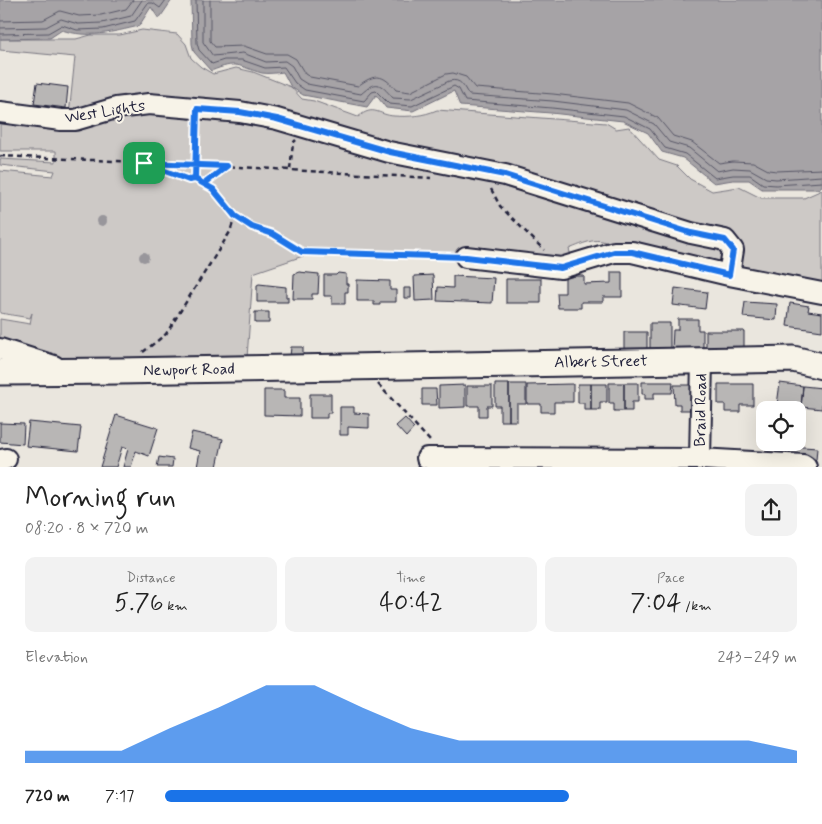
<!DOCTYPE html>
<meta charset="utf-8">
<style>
body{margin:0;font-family:Mynerve,sans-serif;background:#f2f2f2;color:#222;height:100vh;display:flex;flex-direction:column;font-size:19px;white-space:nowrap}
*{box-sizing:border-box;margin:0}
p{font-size:16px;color:#767676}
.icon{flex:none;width:28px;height:28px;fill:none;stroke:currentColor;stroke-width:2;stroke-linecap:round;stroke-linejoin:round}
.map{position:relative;height:467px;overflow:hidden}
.details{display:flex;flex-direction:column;background:#fff;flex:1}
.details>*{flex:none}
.fabs{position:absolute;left:756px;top:401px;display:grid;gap:10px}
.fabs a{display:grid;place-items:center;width:50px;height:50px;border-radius:10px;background:#fff;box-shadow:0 5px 20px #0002;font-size:25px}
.pin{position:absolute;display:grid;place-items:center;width:42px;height:42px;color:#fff;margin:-21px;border-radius:10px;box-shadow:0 2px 8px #0006}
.round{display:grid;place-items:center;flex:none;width:52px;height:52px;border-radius:10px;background:#f2f2f2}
.summary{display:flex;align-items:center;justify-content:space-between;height:85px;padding:0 25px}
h1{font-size:28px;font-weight:600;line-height:38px}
.metrics{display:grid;grid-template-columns:repeat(3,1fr);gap:8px;height:85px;padding:5px 25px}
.metrics div{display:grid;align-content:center;border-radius:10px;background:#f2f2f2;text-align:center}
.metrics b{font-size:25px;font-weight:600}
.metrics small{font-size:14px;font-weight:400}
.metrics p{font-size:14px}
.chart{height:140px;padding:10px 25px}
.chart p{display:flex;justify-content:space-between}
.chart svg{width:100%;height:90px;margin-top:5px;fill:#1a73e8;opacity:.7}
ul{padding:0 25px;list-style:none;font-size:16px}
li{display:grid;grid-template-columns:80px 60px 1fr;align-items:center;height:38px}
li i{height:12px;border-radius:6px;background:#1a73e8}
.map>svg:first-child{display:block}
.green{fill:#cdc9c6;stroke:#787680}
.water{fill:#a6a3a6;stroke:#716f7b}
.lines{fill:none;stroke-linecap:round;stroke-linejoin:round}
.shore{stroke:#575666;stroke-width:1}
.building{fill:#b8b6b5;stroke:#22223b}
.minor-casing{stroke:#22223b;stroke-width:24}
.major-casing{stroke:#22223b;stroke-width:29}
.path{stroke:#22223b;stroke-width:2.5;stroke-dasharray:5 4;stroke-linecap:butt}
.minor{stroke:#f7f3e8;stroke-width:20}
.major{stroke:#f7f3e8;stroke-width:25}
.path-bridge{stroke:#22223b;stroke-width:2.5;stroke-dasharray:5 4;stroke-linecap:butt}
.tree{fill:#98969b}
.route-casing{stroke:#fff;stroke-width:10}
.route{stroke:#1a73e8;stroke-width:6}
.labels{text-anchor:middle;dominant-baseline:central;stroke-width:4;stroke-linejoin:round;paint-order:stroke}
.street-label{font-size:16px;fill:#22223b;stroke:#f7f3e8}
</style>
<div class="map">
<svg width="822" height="467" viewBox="0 0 822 467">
<rect width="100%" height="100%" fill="#eae6de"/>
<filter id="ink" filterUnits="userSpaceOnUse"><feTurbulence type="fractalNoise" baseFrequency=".02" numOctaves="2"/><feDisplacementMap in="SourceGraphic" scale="10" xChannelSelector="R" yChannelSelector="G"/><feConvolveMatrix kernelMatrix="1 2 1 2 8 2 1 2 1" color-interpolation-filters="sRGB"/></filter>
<g filter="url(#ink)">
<path class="green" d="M142 30 177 34 186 44 191 58 201 67 213 74 236 68 253 72 291 87 302 99 314 101 358 117C374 104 378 115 394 116 409 117 423 116 437 110L606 123 616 129 629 127 659 160 677 166 690 179 712 191 739 187 761 198H804L822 190V289L613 246C598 235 585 243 569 249L572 260 307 248 306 255 253 273 247 358 85 364 36 354 0 343V319L30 324 32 313 30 318 0 313V171L53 176 55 171 0 165V159L56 162V151H0V108L69 115 75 57 0 50V39H76L91 35H120Z"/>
<path class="water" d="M0 0H172L159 19 151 7 139 26C113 32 88 39 62 30L50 38 0 39Z
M191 0H822V186L818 189H762L749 180H733L714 183 683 158 662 152 648 133 623 121 551 113 460 106 454 91 413 111 386 108 376 95 367 107 303 95 291 87 283 72C276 73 268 74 262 73 237 66 238 60 211 71L194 52 192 44Z"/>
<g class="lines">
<path class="shore" d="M196 0 197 43 199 50 212 64 224 60H242L265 68 284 67 295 83 305 90 364 101 372 92 376 91 389 104 412 106 454 86 459 89 465 101 552 108 624 116 650 129 665 148 685 154 715 178 733 175H750L763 184 776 185 822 182
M203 0V42L213 56 243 53 266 62 285 61 292 66 299 79 307 84 361 94C377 80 379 82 393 98L411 99 449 81C462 78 463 87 469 95L553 101 626 110 654 124 669 142 689 148 717 171 733 168 750 169 766 178 776 179 822 176
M210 0V41L215 47 244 46 267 54H287L296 59 305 74 310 77 358 86C375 73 383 74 396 90L410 92 446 74 453 73 466 77 475 88 553 94 628 103 658 118 673 136 692 142 719 163 733 161 753 162 768 170 777 171 822 169
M0 21 43 20 60 11 79 16 101 15 126 9 133 0
M0 28 46 27 61 19 78 24 102 23 131 16 142 0
M0 34 48 33 62 25 77 30 103 29 135 21 148 3H153L160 8 166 0"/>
</g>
<path class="building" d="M37 83 68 87 66 108 34 104Z
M299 272 319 274 318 294H312V299H293L294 274Z
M611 272H622V297H603V302H581V308H558L557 293H565V276H584V284L611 283Z
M338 273 346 274V284H348V292H345V304H332V296H324V275H336Z
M433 275 434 300 415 301 414 276Z
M453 276 494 278 492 303 437 301 438 287 453 288Z
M506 279H541V303H506Z
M357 280 390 281V290H396V302H380V305H374V301H357Z
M259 284 286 287V297H288V302H257V285Z
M404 288H411V298H404Z
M675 288 707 292 705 309 673 305Z
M745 302 777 304 776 320 743 317Z
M790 303 809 306 808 311 822 313V331L787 326Z
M255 312H269V323H255Z
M678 319H698V330H703V351L672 350 673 330H678Z
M650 323H670V351H650Z
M706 331H744V350H706Z
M624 332H647V352H624Z
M291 347H303V358L290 357Z
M642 382H673L672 393H654V399H645V394H642Z
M609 383H624V411H614V403H609Z
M624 383H638V402H632V411H624Z
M780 383 803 386 801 407 777 405Z
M495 384H509V421H500V406H495Z
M509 384H526V404H517V421H509Z
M573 384V402H554V412H541V404H527V385Z
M578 384H591V410H584V403H578Z
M591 384H607V402H600V410H591Z
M718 384H753V405H740V412H725V404H718Z
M465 385V407L439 408V386Z
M674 385H699V404H691V410H680V404H675Z
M467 386H492V406H487V416H479V406H467Z
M803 386 822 388V409L801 407Z
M422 389H436L437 405H422Z
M264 390H284V398H300V416L264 415Z
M310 394H331V413H327V418H310Z
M340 407H354V413L369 414V428L348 427V435H340Z
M116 415 158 428 149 456 136 451 131 467H123L128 449 122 447 116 467H100Z
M405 418 414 428 406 437 396 426Z
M29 422 81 427 78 451 26 446Z
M0 423 24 424 23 444 0 442Z
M192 432 223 439 217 467H197L200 451 188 448Z
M790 446 817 448 816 460 789 458Z
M159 457 173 459 172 467H157Z"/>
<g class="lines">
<g class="minor-casing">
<path id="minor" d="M0 112 61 120H75L116 108 149 104 240 112 277 119 389 152 505 175 691 233 725 240 733 250 729 275
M466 257 561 268 614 252H632L729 275 822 293
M0 349 54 366
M427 458 700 459 803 465 806 467
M700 459 702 360
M0 460 6 459"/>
</g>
<g class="major-casing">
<path id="major" d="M0 372 119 371 793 359 822 366"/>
</g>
<path class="path" d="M0 156 185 164
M146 164 189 180 195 179 196 123
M203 165 431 178
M290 169 293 143 296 140
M195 179 213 189 235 216 252 227 273 235 302 252 450 256
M204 184 227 167
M491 189 500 206 544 250
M143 352 166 334 230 232 235 216
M378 384 430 441"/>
<use href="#minor" class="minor"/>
<use href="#major" class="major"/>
<path class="path-bridge" d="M185 164 203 165"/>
</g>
<g class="tree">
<circle cx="102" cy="221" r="5"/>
<circle cx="144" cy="257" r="5"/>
</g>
</g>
<g class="lines" filter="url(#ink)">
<g class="route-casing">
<path id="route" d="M144 163 189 180 195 179 213 189 235 216 252 227 273 234 302 252 466 257 561 268 614 252H632L729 275 733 250 725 240 691 233 505 175 390 152 277 119 240 112 197 109 195 179 204 184 227 166C199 165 171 164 144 163"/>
</g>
<use href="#route" class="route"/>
</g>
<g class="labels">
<g class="street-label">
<text transform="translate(105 112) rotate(-9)">West Lights</text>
<text transform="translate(601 362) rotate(-1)">Albert Street</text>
<text transform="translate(189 370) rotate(-1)">Newport Road</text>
<text transform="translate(701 410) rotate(-89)">Braid Road</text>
</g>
</g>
</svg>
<div class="fabs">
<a><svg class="icon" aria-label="locate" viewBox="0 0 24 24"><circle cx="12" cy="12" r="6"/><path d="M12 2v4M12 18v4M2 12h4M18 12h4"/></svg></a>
</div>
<div class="pin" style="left:144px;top:163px;background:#1e9e55"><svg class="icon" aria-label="arrive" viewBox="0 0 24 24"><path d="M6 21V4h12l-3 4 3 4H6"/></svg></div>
</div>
<section class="details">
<div class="summary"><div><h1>Morning run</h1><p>08:20 · 8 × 720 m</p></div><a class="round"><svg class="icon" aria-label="share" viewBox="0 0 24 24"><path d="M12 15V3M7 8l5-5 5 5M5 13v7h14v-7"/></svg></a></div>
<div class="metrics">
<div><p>Distance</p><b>5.76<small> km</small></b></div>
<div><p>Time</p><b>40:42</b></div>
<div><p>Pace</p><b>7:04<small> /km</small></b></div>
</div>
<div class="chart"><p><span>Elevation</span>243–249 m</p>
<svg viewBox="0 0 160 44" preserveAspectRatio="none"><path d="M0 44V38L10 38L20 38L30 27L40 17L50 6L60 6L70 17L80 27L90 33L100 33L110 33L120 33L130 33L140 33L150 33L160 38V44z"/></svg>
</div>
<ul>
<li><b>720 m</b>7:17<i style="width:64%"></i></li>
</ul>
</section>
